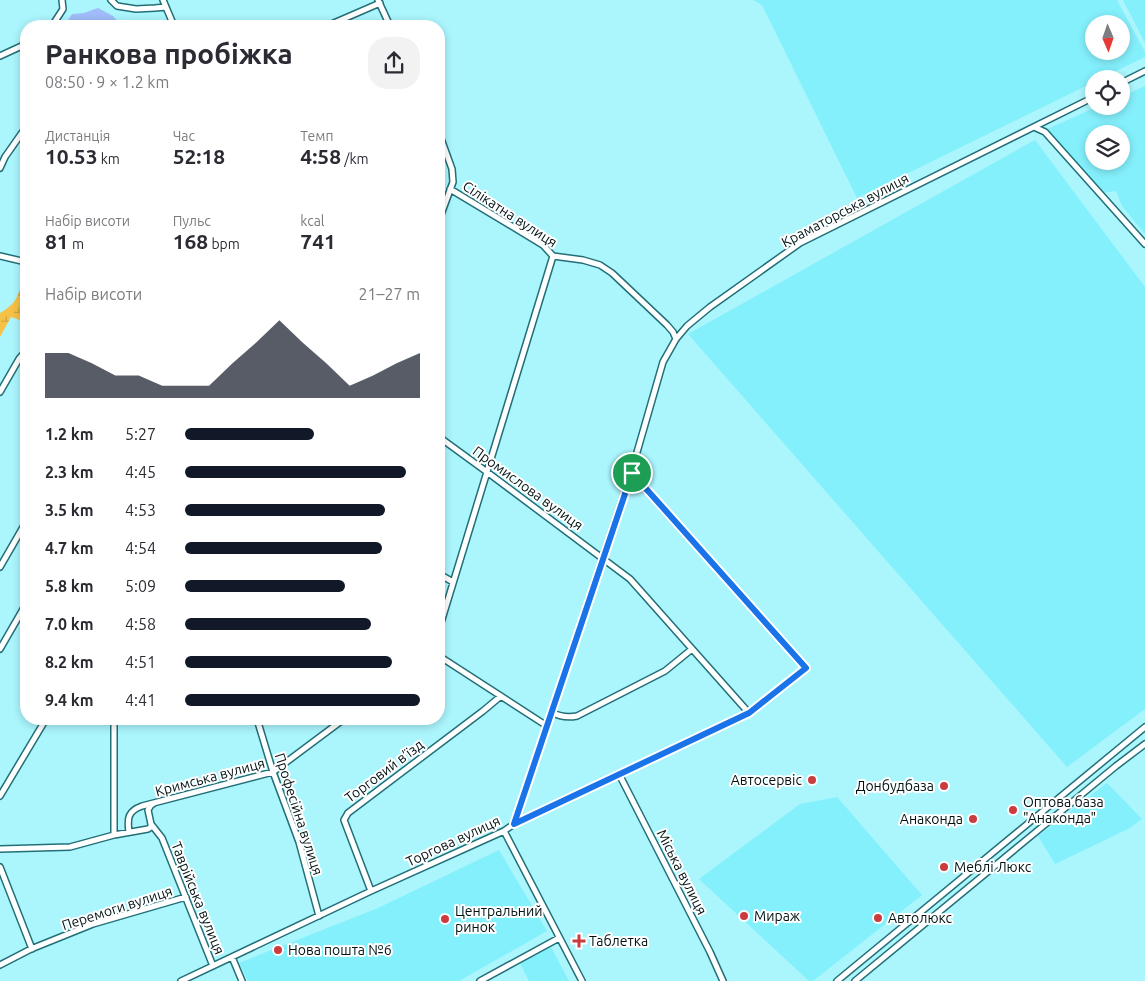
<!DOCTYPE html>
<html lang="uk">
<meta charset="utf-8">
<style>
body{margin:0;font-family:Ubuntu,sans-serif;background:#f2f2f3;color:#2b2b33;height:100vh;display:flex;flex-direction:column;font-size:19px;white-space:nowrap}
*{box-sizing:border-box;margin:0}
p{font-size:16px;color:#7c7c81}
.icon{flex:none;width:28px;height:28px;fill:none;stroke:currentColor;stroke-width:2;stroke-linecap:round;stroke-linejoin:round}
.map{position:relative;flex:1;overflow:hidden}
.panel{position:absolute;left:20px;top:20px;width:425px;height:705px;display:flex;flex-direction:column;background:#fff;border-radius:20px;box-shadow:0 2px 8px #0003}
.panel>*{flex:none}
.needle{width:32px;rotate:178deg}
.fabs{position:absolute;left:1085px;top:15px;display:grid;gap:10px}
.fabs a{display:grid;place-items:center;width:45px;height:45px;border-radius:50%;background:#fff;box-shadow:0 2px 8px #0003;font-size:25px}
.pin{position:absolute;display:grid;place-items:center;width:42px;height:42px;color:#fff;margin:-21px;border:2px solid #fff;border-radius:50%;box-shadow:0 1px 5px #0007}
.round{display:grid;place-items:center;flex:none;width:52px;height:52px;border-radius:20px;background:#f2f2f3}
.overview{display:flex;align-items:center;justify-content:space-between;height:85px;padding:0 25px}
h1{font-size:28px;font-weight:700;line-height:38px}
.figures{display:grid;grid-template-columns:repeat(3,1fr);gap:8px;height:85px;padding:5px 25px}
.figures div{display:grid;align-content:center}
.figures b{font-size:21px;font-weight:700}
.figures small{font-size:14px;font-weight:400}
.figures p{font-size:14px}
.chart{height:140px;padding:10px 25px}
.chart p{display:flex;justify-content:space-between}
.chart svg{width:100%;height:90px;margin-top:5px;fill:#111827;opacity:.7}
ul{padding:0 25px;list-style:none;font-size:16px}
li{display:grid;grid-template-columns:80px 60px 1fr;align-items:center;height:38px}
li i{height:12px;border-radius:6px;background:#111827}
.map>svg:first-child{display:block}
.built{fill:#84f0fc;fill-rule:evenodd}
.wetland{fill:url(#wetland-marsh)}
.water{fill:#a0bdf9}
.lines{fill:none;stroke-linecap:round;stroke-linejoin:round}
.minor-casing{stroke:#236f77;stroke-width:8}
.minor{stroke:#fff;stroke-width:5}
.route-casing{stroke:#fff;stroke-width:10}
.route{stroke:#1a73e8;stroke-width:6}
.poi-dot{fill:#cb3c3e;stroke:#fff;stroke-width:2}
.labels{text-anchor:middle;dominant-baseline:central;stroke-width:4;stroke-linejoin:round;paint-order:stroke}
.street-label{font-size:14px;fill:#001214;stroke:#fff}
.poi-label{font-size:14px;fill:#001214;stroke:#fff;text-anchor:start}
</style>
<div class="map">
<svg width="1145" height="981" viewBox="0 0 1145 981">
<defs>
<pattern id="wetland-marsh" width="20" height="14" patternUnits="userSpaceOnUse" patternTransform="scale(1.25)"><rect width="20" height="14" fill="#f6c147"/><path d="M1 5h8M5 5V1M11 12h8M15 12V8" fill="none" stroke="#d1a53d"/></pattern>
</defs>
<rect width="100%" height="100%" fill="#abf5fd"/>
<path class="built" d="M753 0H1117L1145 52V57L1100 79H1094V82L857 198 762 5ZM1094 24H1121V51H1094Z
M1123 0H1145V43Z
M1145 86V234L1122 206 1116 191 1102 193 1047 129 1099 106H1121V97ZM1094 134H1121V161H1094Z
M1035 140 1145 287V709L1067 767 688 334Z
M1107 783 1142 819 1128 829 1055 864 1038 836Z
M837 797 922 895 813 981H809L699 879 800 804Z
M499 850 547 931 459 981H248L239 963 378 908Z
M551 947 569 981H529L520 963Z"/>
<path class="wetland" d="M24 269 26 270V320L24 323 17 319 11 317 0 337V313C21 301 19 291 24 269Z"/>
<path class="water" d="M98 8 113 16 122 26H64L72 14 84 13Z"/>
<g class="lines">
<g class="minor-casing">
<path id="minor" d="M111 0 117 6 136 9 155 8 166 7
M163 0 174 26
M378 0 390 26
M52 26 63 9 62 0
M327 26 380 3
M0 56 26 44
M1121 83 1145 71
M1034 127 1045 132 1145 244
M439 133 452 169 453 182 439 220
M0 168 5 157 26 127
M450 189 543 245 553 256 583 260 600 265 612 273 667 325 673 332 676 339
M0 256 26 262
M0 392 19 359 26 351
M439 437 487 472 630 579 749 713
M0 567 26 522
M439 574 453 582
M439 629 553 256
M0 649 26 604
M439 656 547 726
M551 712C560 717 567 718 577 716L665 671 692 649
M114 719V835
M257 719 273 772 299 842 319 916
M619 774 710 952 723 981
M0 796 46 719
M151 824 162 838 213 966
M514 824 631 473 663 362 676 339 687 326 710 307 800 243 1094 97
M504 831 582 981
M129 832C127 818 128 811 142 806L273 772 344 719
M0 849 70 847 114 835 148 829 151 827V824L148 810 151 805 153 804
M0 867 32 949
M371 891 344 820 348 813 483 711 501 696
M232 957 242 981
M0 965 31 949 93 924 186 897
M181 981 371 891 504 831 514 824 749 713 806 668 631 473
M480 981 559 938
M837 981 1145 727
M855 981 1116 766 1145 744"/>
</g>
<use href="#minor" class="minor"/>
</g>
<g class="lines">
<g class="route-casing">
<path id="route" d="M632 473 806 668 749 713 514 824Z"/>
</g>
<use href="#route" class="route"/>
</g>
<g class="poi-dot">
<circle cx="812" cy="780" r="5"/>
<circle cx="944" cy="786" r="5"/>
<circle cx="1013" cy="810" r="5"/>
<circle cx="973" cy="819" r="5"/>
<circle cx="944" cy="867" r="5"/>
<circle cx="744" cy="916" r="5"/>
<circle cx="878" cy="918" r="5"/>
<circle cx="445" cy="919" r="5"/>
<path d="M576.5 933.5h5v5h5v5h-5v5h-5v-5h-5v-5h5z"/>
<circle cx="278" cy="950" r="5"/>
</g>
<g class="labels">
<g class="street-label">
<text transform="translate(845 210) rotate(-28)">Краматорська вулиця</text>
<text transform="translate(510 214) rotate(33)">Сілікатна вулиця</text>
<text transform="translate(528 488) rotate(36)">Промислова вулиця</text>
<text transform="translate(384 771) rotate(-37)">Торговий в’їзд</text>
<text transform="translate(210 777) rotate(-15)">Кримська вулиця</text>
<text transform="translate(299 814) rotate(72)">Професійна вулиця</text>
<text transform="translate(453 841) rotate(-25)">Торгова вулиця</text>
<text transform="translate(682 872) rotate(63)">Міська вулиця</text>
<text transform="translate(198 898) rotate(68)">Таврійська вулиця</text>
<text transform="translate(117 908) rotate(-18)">Перемоги вулиця</text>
</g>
<g class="poi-label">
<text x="802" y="780" text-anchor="end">Автосервіс</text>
<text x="934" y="786" text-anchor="end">Донбудбаза</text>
<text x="1023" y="802">Оптова база<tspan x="1023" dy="16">"Анаконда"</tspan></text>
<text x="963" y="819" text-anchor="end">Анаконда</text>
<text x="954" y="867">Меблі Люкс</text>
<text x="455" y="911">Центральний<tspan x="455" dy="16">ринок</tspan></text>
<text x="754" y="916">Мираж</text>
<text x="888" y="918">Автолюкс</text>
<text x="589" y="941">Таблетка</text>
<text x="288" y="950">Нова пошта №6</text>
</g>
</g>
</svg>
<div class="fabs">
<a><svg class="needle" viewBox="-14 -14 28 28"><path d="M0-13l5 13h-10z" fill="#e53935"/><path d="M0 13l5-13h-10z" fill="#7c7c81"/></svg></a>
<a><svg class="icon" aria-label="locate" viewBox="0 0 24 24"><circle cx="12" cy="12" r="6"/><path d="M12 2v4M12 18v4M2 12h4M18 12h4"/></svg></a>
<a><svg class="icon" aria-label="layers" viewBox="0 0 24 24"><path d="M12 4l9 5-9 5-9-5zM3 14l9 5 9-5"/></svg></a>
</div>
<div class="pin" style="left:632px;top:473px;background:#1e9e55"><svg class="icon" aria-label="arrive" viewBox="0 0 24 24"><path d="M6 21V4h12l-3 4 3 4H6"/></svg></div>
<section class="panel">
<div class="overview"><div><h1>Ранкова пробіжка</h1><p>08:50 · 9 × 1.2 km</p></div><a class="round"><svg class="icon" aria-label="share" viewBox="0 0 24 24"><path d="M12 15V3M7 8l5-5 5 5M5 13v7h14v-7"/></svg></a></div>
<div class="figures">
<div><p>Дистанція</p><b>10.53<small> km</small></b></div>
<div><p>Час</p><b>52:18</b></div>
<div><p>Темп</p><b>4:58<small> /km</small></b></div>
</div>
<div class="figures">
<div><p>Набір висоти</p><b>81<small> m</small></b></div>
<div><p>Пульс</p><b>168<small> bpm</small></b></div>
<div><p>kcal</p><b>741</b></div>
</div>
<div class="chart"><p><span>Набір висоти</span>21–27 m</p>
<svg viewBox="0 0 160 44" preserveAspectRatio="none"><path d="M0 44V22L10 22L20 27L30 33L40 33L50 38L60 38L70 38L80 27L90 17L100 6L110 17L120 27L130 38L140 33L150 27L160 22V44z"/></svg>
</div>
<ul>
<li><b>1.2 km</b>5:27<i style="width:55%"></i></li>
<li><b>2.3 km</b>4:45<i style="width:94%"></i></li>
<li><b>3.5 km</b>4:53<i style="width:85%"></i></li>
<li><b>4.7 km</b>4:54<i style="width:84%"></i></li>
<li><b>5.8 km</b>5:09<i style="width:68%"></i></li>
<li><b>7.0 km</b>4:58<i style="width:79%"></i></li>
<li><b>8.2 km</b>4:51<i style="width:88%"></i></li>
<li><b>9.4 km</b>4:41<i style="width:100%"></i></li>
</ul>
</section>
</div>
